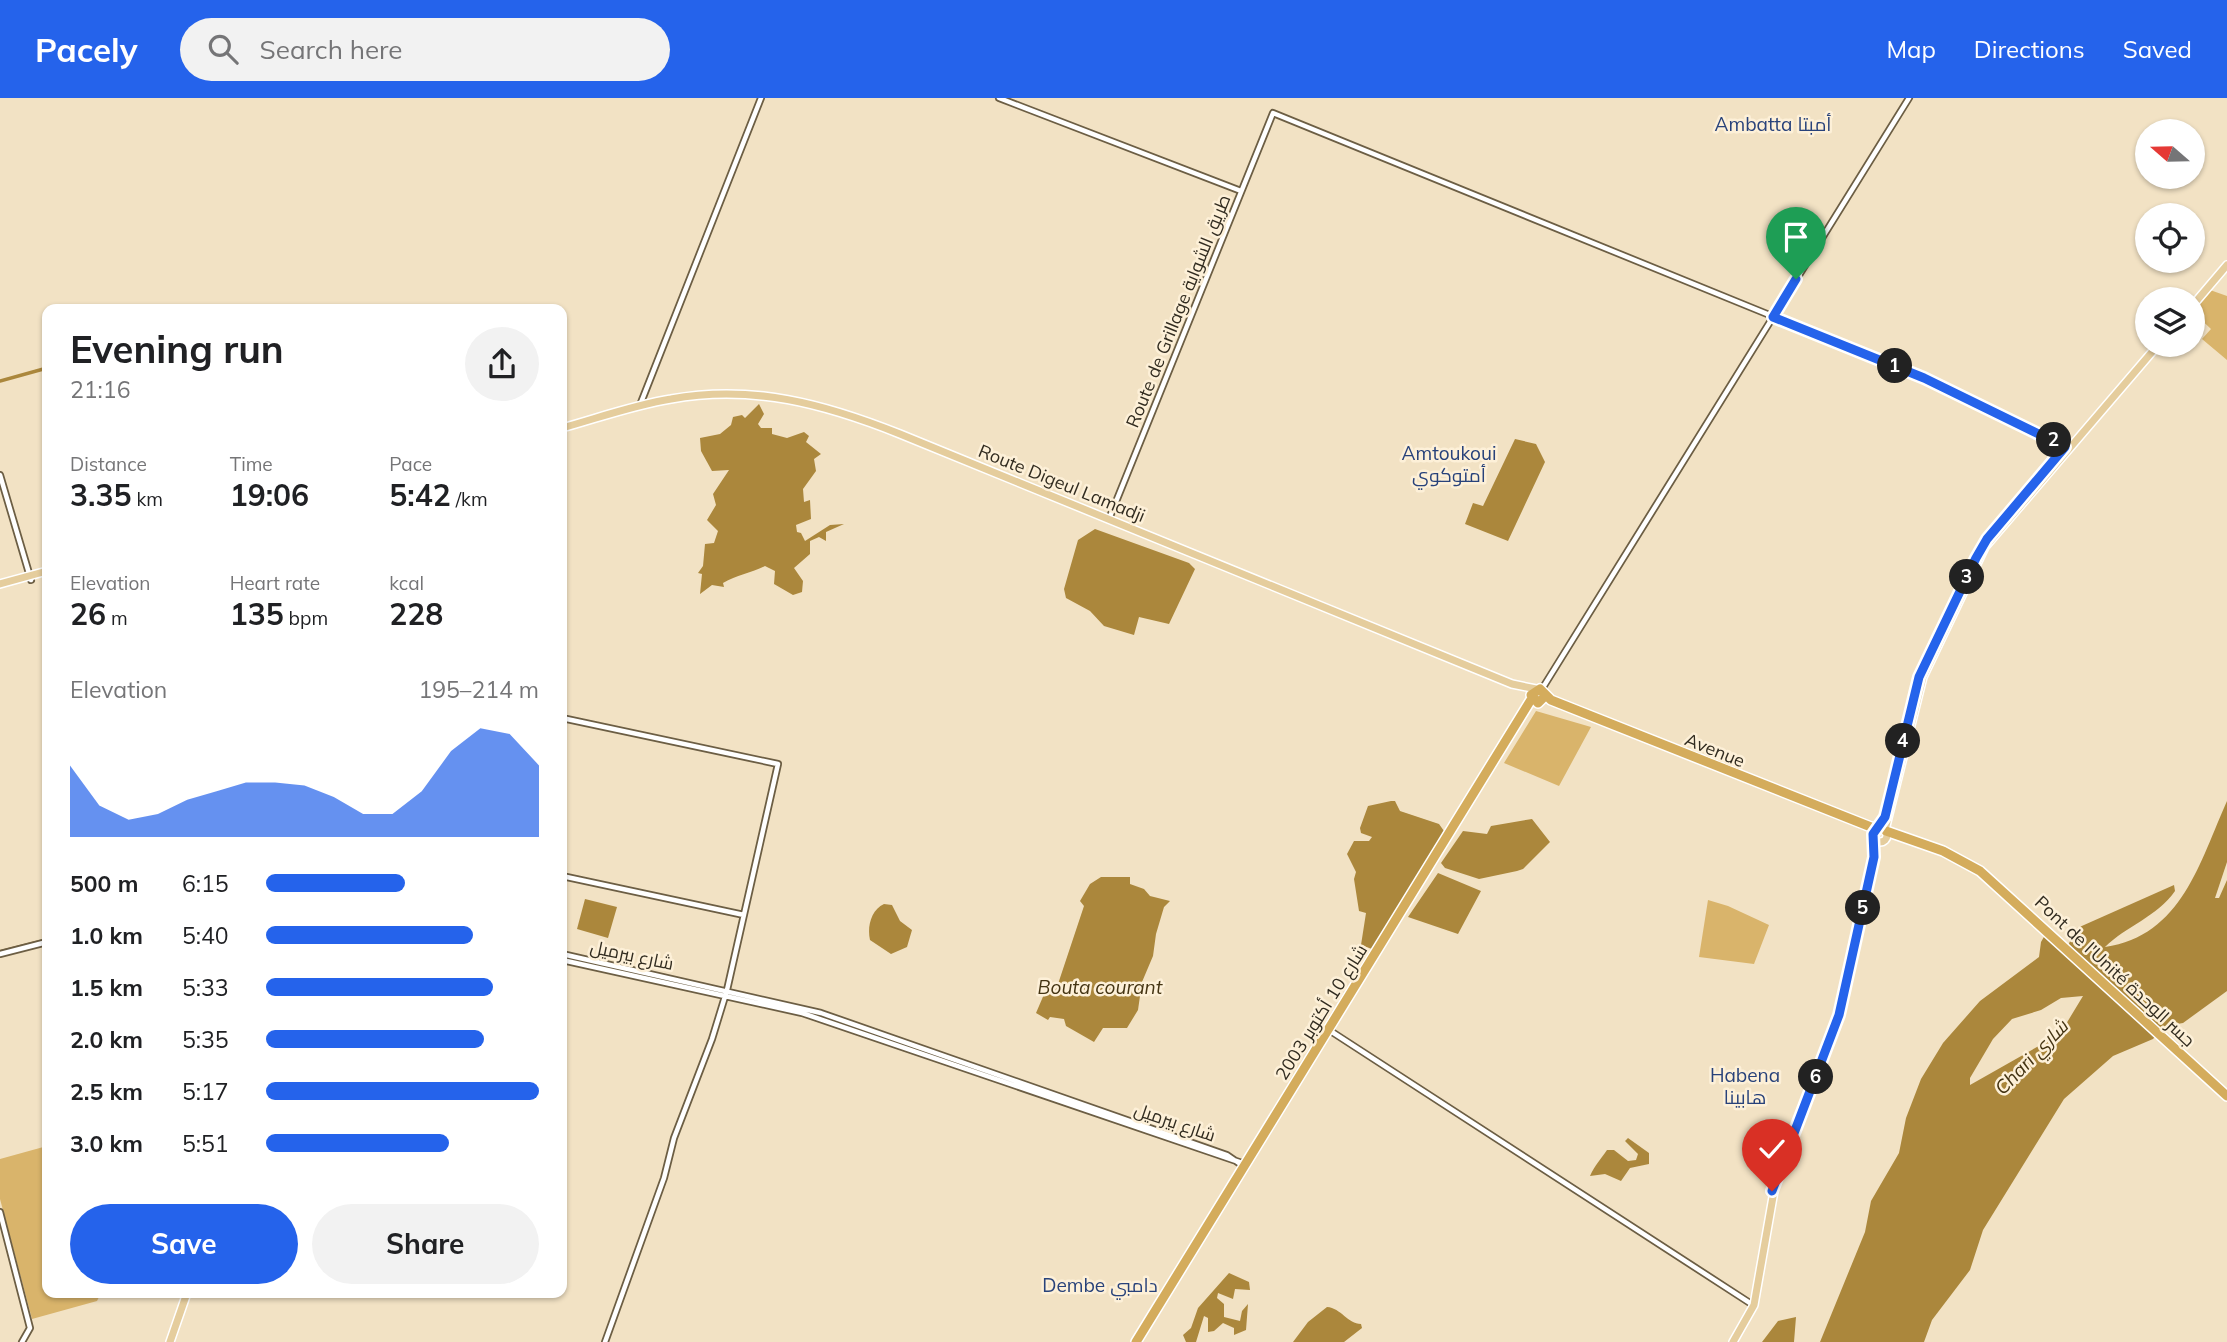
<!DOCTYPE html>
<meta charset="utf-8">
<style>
body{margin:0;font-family:Mulish,Cairo,sans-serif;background:#f2f2f2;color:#202124;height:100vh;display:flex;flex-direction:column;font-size:26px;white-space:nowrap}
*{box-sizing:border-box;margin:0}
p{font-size:23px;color:#757577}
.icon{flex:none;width:38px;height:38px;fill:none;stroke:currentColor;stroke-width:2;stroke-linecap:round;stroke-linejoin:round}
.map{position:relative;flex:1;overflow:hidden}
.drawer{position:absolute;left:42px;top:206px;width:525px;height:994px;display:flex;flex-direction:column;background:#fff;border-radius:14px;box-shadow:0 2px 5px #0004}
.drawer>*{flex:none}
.needle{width:46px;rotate:290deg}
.controls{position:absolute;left:2135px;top:21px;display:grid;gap:14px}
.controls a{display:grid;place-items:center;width:70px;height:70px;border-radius:50%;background:#fff;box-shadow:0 2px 5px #0004;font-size:35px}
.pin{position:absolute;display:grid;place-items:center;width:60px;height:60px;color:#fff;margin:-72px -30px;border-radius:50% 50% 50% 0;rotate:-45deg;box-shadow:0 0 7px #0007}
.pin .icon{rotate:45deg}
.km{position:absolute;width:35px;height:35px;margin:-18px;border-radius:50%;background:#222;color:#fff;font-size:19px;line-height:35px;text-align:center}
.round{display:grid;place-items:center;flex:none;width:74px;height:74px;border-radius:37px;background:#f2f2f2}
.head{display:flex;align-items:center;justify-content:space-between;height:119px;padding:0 28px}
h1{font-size:38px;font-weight:700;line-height:52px}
.stats{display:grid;grid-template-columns:repeat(3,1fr);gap:10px;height:119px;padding:7px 28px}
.stats div{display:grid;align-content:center}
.stats b{font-size:30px;font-weight:700}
.stats small{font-size:19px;font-weight:400}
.stats p{font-size:19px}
.chart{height:196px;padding:14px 28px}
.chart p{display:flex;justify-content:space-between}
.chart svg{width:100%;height:126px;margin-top:7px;fill:#2563eb;opacity:.7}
.button{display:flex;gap:14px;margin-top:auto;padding:14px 28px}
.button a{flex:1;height:80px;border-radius:42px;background:#2563eb;color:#fff;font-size:28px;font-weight:700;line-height:80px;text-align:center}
.button a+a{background:#f2f2f2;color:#202124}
ul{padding:0 28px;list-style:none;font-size:23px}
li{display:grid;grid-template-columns:112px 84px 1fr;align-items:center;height:52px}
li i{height:18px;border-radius:9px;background:#2563eb}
header{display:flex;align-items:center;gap:42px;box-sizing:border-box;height:98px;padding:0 35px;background:#2563eb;color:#fff}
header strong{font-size:33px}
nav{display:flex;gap:38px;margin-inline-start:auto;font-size:24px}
.search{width:490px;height:63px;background:#f2f2f2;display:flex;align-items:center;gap:18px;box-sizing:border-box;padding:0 24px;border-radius:38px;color:#757577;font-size:26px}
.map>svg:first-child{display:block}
.green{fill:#d9b46b}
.water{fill:#ab873c;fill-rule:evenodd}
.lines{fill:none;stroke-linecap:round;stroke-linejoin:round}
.stream{stroke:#ab873c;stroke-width:2}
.canal{stroke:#ab873c;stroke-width:3.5}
.minor-casing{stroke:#6c5e44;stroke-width:8}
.major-casing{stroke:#fff;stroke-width:10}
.highway-casing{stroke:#fff;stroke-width:12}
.minor{stroke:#fff;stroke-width:4.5}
.major{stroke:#e5cd9d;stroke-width:7}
.highway{stroke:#d4ac5c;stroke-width:9}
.route-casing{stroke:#fff;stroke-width:14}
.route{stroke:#2563eb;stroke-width:9}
.labels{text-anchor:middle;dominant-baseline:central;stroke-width:5;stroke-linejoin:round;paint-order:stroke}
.street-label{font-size:18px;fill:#322c20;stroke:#fdf0d8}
.neighbourhood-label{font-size:19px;fill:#28427a;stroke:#fdf0d8}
.water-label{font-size:19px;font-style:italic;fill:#443413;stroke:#fdf0d8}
</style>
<header>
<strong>Pacely</strong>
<div class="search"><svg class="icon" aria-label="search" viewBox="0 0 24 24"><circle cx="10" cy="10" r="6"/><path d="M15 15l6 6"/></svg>Search here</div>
<nav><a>Map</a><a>Directions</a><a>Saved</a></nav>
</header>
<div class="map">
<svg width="2227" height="1244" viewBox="0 0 2227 1244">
<rect width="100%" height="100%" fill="#f2e2c4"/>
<path class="green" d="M2210 192 2227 198V262L2202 241 2211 231 2193 214Z
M1536 613 1591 629 1559 688 1504 665Z
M1708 802 1728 808 1769 827 1754 866 1699 859Z
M47 1048V1195H101L97 1203 32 1221 0 1101V1061Z"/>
<path class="water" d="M759 306 764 316 758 326 761 330H772V336L787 340 804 334 809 338 806 344 821 356 814 361 816 373 803 391 804 404 810 402 811 421 796 427 797 434 801 435 805 443 830 427 844 426 826 434V443L819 439 810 443V456L794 470 803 483 802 494 793 497 774 486 775 473 765 468C751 475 737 477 723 485L724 489 712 487 700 496 702 476 698 475 703 468 705 446 714 445 718 433 707 422 716 407 713 396 729 372 712 373 701 353 700 340 720 336 731 327 733 319 742 317 745 320Z
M1515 341 1536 346 1545 364 1508 443 1465 426 1473 405 1483 408Z
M1095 431 1189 465 1195 471 1169 526 1139 519 1134 537 1104 528 1090 513 1066 500 1064 491 1078 442Z
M1391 703H1395L1400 713 1439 726 1444 733 1443 740 1372 851 1361 847 1366 815 1359 813 1354 781 1356 774 1347 756 1354 743H1369L1372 739 1361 735 1360 730 1368 708Z
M2227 703V764L2215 800H2219L2227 782V893L2183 925 2165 928 2153 941 2113 958 2064 1001 1983 1132 1970 1172 1932 1222 1924 1244H1820L1865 1134 1871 1103 1899 1055 1906 1020 1921 981 1943 945 1980 903 2039 859 2041 844 2045 837 2068 848 2075 831 2174 787 2175 793C2157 819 2126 828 2105 849 2182 838 2200 763 2227 703ZM2083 898 2060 936 1970 987V980L1993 941 2012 921 2041 912 2061 900Z
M1532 721 1550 744 1523 771 1517 773 1479 781 1445 770 1441 765 1463 733 1487 736 1491 728Z
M1438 775 1481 793 1458 836 1408 819Z
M1101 779H1130V786L1144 791 1150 798 1170 803 1164 809 1156 836 1153 858 1142 884 1138 912 1127 930H1103L1094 944 1066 928 1064 921 1050 919 1048 922 1036 915 1045 894 1053 895 1057 889 1084 808 1080 803 1090 786Z
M585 801 617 809 608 840 577 831Z
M884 806 892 807 900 823 912 832 907 849 891 856 870 842C867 829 871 812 884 806Z
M1628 1040 1649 1055V1066L1630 1070 1621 1083 1605 1076 1590 1078C1595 1067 1601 1061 1607 1052H1614L1628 1063 1636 1062 1638 1056 1625 1043Z
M1229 1175 1249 1184 1250 1192 1235 1191 1233 1201 1218 1195 1217 1200 1224 1206V1219L1240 1223 1242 1213 1248 1206 1246 1232 1234 1237V1230L1223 1225 1214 1233 1208 1234V1220L1204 1218 1196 1244H1186L1183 1237 1191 1230 1198 1210Z
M1327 1209C1341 1210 1348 1226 1361 1226L1362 1230 1344 1244H1293L1308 1224Z
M1796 1219 1794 1244H1762L1778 1223Z"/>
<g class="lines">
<path class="stream" d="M0 853 47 841
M562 859 602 869
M609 870 640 877
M648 878 674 885"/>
<path class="canal" d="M0 283 47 270"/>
<g class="minor-casing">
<path id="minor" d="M999 0 1241 93
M640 307 761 0
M0 377 31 482
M1109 421 1273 15 1900 270 2046 337 2068 352
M1542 591 1909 0
M562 620 778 666 727 892 712 941 674 1040 664 1080 605 1244
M562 778 744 817
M0 856 47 844
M562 856 821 915 1227 1057 1243 1068
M562 862 802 915 1245 1066
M1329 932 1753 1207
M0 1114 30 1230 22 1244"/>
</g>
<g class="major-casing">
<path id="major" d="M2193 207 2227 167
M562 330C598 320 634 307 671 301 752 286 825 306 900 336L1512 586 1536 591
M0 486 47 473
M1873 737a7 7 0 1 1 14 0a7 7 0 1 1-14 0Z
M1885 732 1923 579 1985 449 2158 247
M170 1244 187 1195
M1733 1244 1754 1207 1777 1076 1839 917 1874 759 1875 742"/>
</g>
<g class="highway-casing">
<path id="highway" d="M1545 598 1538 605 1531 597 1540 591 1551 602 1876 731
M1886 733 1943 753 1980 773 2227 998
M1136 1244 1532 600"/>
</g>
<use href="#minor" class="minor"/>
<use href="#major" class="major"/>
<use href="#highway" class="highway"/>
</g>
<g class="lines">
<g class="route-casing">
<path id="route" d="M1772 1093 1839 917 1874 759 1873 736 1885 719 1919 579 1976 460 1987 441 2065 349 1924 280 1773 219 1796 181"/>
</g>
<use href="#route" class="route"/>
</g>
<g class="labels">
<g class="street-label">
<text transform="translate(1178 213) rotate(-68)">Route de Grillage طريق الشواية</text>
<text transform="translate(1062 385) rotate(22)">Route Digeul Lamadji</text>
<text transform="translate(1715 652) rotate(22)">Avenue</text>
<text transform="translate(632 857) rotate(12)">شارع بيرميل</text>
<text transform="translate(2115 873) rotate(43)">Pont de l'Unité جسر الوحدة</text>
<text transform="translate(1321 914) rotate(-58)">شارع 10 أكتوبر 2003</text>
<text transform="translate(1175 1024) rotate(19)">شارع بيرميل</text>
</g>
<g class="neighbourhood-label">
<text x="1773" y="26">Ambatta أمبتا</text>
<text x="1449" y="355">Amtoukoui<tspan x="1449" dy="22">أمتوكوي</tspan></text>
<text x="1745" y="977">Habena<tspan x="1745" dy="22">هابينا</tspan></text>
<text x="1100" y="1187">Dembe دامبي</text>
</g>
<g class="water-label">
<text x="1100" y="889">Bouta courant</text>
<text transform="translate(2031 959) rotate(-46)">Chari شاري</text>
</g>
</g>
</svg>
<div class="controls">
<a><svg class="needle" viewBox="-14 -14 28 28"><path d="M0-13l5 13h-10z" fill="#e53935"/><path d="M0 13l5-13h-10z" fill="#757577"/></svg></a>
<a><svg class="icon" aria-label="locate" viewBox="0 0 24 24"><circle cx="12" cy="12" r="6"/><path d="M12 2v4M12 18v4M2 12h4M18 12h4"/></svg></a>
<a><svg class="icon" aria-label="layers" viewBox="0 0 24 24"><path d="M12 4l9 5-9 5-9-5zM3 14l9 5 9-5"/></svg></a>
</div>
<div class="pin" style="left:1796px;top:181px;background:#1e9e55"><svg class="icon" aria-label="arrive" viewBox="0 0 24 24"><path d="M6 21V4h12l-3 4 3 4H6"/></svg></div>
<div class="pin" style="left:1772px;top:1093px;background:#d93025"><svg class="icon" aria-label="check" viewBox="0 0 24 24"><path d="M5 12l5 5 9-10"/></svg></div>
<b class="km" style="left:1895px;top:268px">1</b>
<b class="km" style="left:2054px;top:342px">2</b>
<b class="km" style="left:1967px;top:479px">3</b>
<b class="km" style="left:1903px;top:643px">4</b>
<b class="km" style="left:1863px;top:810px">5</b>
<b class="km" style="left:1816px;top:979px">6</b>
<section class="drawer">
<div class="head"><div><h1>Evening run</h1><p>21:16</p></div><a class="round"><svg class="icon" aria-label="share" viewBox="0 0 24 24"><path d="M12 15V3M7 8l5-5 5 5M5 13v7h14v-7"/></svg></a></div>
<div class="stats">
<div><p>Distance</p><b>3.35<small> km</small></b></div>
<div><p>Time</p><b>19:06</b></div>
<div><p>Pace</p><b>5:42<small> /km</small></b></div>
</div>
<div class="stats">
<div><p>Elevation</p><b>26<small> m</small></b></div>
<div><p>Heart rate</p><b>135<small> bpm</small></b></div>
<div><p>kcal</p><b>228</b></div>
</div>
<div class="chart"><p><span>Elevation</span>195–214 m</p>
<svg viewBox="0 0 160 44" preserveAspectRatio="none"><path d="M0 44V19L10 33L20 38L30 36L40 31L50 28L60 25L70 25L80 26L90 30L100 36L110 36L120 28L130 14L140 6L150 8L160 19V44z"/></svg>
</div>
<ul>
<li><b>500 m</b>6:15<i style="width:51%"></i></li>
<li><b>1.0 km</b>5:40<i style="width:76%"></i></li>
<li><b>1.5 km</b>5:33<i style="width:83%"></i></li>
<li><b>2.0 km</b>5:35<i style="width:80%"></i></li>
<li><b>2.5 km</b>5:17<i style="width:100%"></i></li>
<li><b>3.0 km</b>5:51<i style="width:67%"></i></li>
</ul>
<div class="button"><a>Save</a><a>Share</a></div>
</section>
</div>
